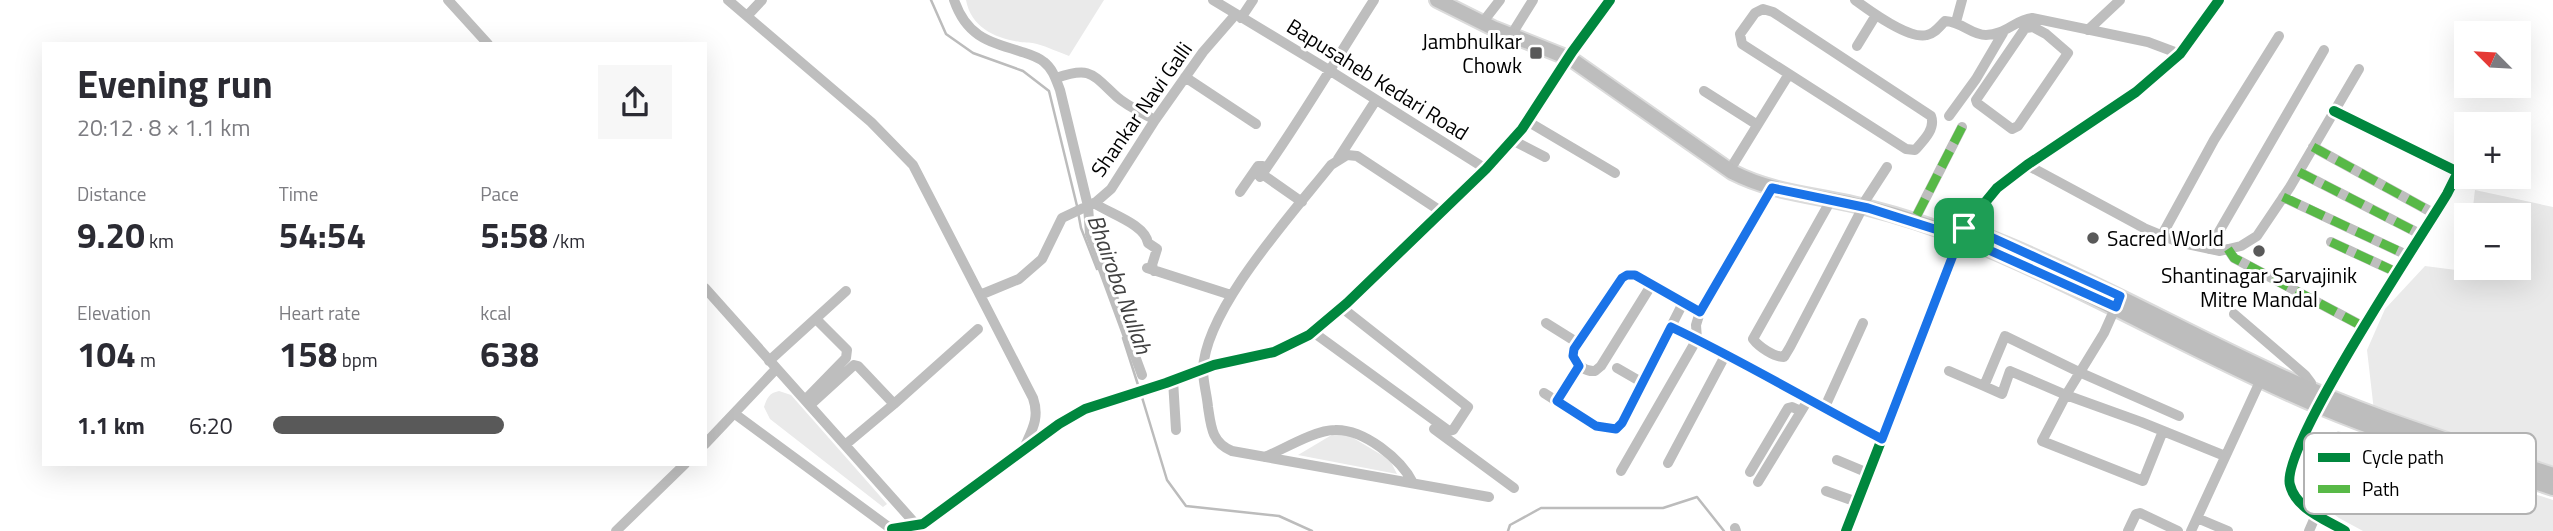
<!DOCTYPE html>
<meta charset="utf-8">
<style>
body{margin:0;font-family:"Titillium Web",sans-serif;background:#f7f7f7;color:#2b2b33;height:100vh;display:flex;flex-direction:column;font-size:26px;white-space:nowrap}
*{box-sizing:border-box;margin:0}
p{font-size:23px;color:#7c7c81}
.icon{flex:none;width:38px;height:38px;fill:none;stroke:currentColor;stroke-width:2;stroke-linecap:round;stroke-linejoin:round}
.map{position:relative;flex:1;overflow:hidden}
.drawer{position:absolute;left:42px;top:42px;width:665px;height:424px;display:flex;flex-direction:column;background:#fff;border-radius:0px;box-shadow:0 7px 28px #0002}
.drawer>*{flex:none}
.needle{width:46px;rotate:294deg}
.fabs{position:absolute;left:2454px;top:21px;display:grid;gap:14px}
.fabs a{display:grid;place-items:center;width:77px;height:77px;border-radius:0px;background:#fff;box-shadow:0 7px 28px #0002;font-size:35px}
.pin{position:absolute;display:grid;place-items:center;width:60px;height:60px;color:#fff;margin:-30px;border-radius:14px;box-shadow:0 4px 10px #0006}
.round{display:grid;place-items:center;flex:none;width:74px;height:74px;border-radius:0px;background:#f7f7f7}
.overview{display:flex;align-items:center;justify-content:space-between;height:119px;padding:0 35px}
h1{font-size:38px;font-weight:700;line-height:52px}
.stats{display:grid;grid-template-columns:repeat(3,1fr);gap:10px;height:119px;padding:7px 35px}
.stats div{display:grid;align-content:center}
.stats b{font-size:35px;font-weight:700}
.stats small{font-size:19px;font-weight:400}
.stats p{font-size:19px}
ul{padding:0 35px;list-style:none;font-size:23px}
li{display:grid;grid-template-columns:112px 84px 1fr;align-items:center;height:52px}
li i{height:18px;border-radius:9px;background:#595959}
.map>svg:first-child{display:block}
.green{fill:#eaeaea}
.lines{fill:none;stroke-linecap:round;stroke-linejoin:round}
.stream{stroke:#bcbcbc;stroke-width:2.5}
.major-casing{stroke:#dbdbdb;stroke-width:18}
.minor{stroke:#bebebe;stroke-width:10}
.major{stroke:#bdbdbd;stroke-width:14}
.quiet{stroke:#58b947;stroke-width:9;stroke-dasharray:18 9;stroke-linecap:butt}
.cycleway-casing{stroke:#fff;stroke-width:15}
.cycleway{stroke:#00873e;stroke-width:10}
.route-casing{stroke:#fff;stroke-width:14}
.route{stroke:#1a73e8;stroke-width:9}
.poi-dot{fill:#595959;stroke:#fff;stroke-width:2.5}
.labels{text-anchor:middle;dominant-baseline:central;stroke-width:6;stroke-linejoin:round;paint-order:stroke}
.poi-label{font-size:21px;fill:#000;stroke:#fff;text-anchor:end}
.street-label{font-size:21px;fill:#000;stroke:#fff}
.water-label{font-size:23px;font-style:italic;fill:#414141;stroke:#fff}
.key{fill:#fff;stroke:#b2b2b2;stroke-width:2}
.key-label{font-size:19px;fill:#000}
</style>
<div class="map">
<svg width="2553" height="531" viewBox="0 0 2553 531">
<rect width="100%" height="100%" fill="#fff"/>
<path class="green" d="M966 0H1104L1069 56C1058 52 1048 47 1037 44 1031 42 1026 43 1020 42 994 38 971 27 966 0Z
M2475 190 2553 207V469L2374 411 2367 350 2385 309 2425 266 2456 270 2518 268V215H2485L2473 207Z
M779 391 791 395 887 504 883 507 770 419 764 407C767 398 769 393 779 391Z
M1340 430 1390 460 1397 474 1298 455Z
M2338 431 2553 500V531H2363L2339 518 2308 495C2305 462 2311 450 2338 431Z"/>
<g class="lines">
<path class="stream" d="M931 0 946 34 973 53 1023 71 1049 91 1077 206
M1078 212 1081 228 1097 269
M1123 338 1139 388
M1141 394 1167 480 1186 506 1279 516 1312 531
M1508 531 1510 525 1541 508H1663L1697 497 1724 531"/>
<g class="major-casing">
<path id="major" d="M1437 0 1493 28 1571 59 1732 172C1777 195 1821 195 1869 208 1901 216 1934 227 1964 239 2086 288 2198 355 2318 406 2394 438 2475 462 2553 488
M1948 224C1984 234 2018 249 2052 265 2125 298 2195 336 2268 370 2359 414 2457 443 2553 475"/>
</g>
<path class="minor" d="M448 0 488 44
M728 0 871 122 913 165 1033 398C1040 418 1032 430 1024 448
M954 0C966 35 986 41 1019 51 1028 54 1037 56 1044 62 1053 69 1056 80 1060 90L1088 206 1090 234 1142 375
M1213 0 1329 70 1486 169
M1855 0C1870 11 1909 40 1927 35 1934 34 1939 27 1945 21 1963 22 1971 35 1986 35 2005 35 2015 20 2032 18L2148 42 2180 54
M1763 9 1773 12 1931 116C1936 129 1923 141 1915 150L1906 149 1742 44 1740 34 1755 13Z
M747 16 762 0
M1241 18 1253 0
M1486 18 1500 0
M1956 22 1962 0
M2026 28 2033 27 2046 34 2068 53 2018 126 2012 129 1977 103 1976 100 2032 18
M1515 29 1533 0
M2088 30 2120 0
M1857 46 1876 15
M1185 77 1256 124
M1056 78C1091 66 1092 74 1117 97 1127 106 1143 113 1155 120
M1704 91 1756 124
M2334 111 2458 172 2447 194C2422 236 2279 449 2290 485 2296 509 2325 519 2345 531
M1949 116 1976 79 2003 33
M1527 121 1615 173
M1512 140 1545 157
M2313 147 2435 214
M1338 159 1376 100
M1734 163 1789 74
M2027 165 2144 228 2178 242 2220 251 2241 246 2257 236 2290 187 2359 69
M2299 172 2422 235
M1262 174 1302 202
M1260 177C1301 120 1336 59 1374 0
M1772 188 1700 312 1696 325 1697 339 1882 439
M1240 192 1258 166H1263L1265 170
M2283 197 2409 256
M1831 200 1753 339C1759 347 1774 357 1784 357L1790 347 1863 207
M1865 201 1887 167
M1094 203C1110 214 1145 224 1148 243L1157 249 1152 265 1154 271
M1442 212 1357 156 1347 155 1331 165C1293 213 1205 309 1203 370 1203 382 1207 395 1208 407 1211 427 1212 443 1232 451L1489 497
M1917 215 1962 127
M2162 235 2214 140 2279 36
M2331 242 2398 273
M2209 249 2324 50
M2228 249 2234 258 2364 327
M1147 268 1231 295
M1652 284 1601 366 1595 371C1584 372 1578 365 1573 356L1574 349 1622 278C1637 268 1670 295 1683 303
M705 288 920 529
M980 295 1019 279 1042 259 1062 218 1096 202 1111 189 1155 120 1203 52 1236 14
M2117 304 2104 333 2066 395 2141 422 2225 456
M2234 314 2305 375 2311 383 2309 389
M1546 323 1578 343
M1313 332 1449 431 1453 430 1468 407 1341 307
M769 361 846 291
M1617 368 1643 383
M1949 371 1984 386 2005 336 2079 372 2179 416
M1173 380 1176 430
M1984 386 2002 394 2010 371 2066 395 2042 441 2143 481 2163 431
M1544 393 1596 426 1616 429 1622 423 1683 303 1700 312
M805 400 846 358 847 350 816 319
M1557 401 1579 366
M894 404 978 329
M810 405 854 365 858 366 894 404 845 445
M1824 409 1863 323
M735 414 894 531
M1434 429 1514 488
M705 444 776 369
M1265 457C1284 449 1315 430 1335 430 1364 429 1401 459 1413 483
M1837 460 1868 473
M1668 463 1726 354
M1621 471 1697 339 1671 327
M1750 472 1788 408 1792 407 1801 411
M1758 482 1808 400
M1826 491 1857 502
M2197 518 2228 531
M1735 528 1736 531
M892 529 923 524 1059 424 1085 409 1166 383 1214 365 1274 352 1309 335 1347 303 1486 169 1522 129 1572 52 1610 0
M616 531 685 464
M1846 531 1964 228 1997 188 2027 165 2136 92 2180 54 2219 0
M2128 531 2136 514 2140 513 2178 531
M2191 531 2263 375
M2309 531 2316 515"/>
<use href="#major" class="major"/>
<path class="quiet" d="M2313 147 2435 214
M2299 172 2422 235
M2283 197 2409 256
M1917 215 1962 127
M2331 242 2398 273
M2228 249 2234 258 2364 327"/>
<g class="cycleway-casing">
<path id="cycleway" d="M2334 111 2458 172 2447 194C2422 236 2279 449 2290 485 2296 509 2325 519 2345 531
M892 529 923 524 1059 424 1085 409 1166 383 1214 365 1274 352 1309 335 1347 303 1486 169 1522 129 1572 52 1610 0
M1846 531 1964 228 1997 188 2027 165 2136 92 2180 54 2219 0"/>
</g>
<use href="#cycleway" class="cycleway"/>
</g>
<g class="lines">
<g class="route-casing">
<path id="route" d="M1964 228 1960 237 1868 208 1772 188 1700 312 1635 275H1627L1622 278 1574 349 1573 356 1579 366 1557 401 1596 426 1616 429 1622 423 1671 327C1743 361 1811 402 1882 439L1960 237 2116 307 2120 296 1993 238 1964 228"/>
</g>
<use href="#route" class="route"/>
</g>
<g class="poi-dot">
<rect x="1529" y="46" width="14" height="14" rx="3.5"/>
<circle cx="2093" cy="238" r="7"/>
<circle cx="2259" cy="251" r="7"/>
</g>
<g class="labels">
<g class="poi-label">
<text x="1522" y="41">Jambhulkar<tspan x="1522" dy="24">Chowk</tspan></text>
<text x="2107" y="238" text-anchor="start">Sacred World</text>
<text x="2259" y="275" text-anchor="middle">Shantinagar Sarvajinik<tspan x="2259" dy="24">Mitre Mandal</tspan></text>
</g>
<g class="street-label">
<text transform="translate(1378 79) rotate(32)">Bapusaheb Kedari Road</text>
<text transform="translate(1141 109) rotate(-55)">Shankar Navi Galli</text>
</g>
<g class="water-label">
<text transform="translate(1120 284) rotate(70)">Bhairoba Nullah</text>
</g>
</g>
<rect x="2304" y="433" width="232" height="81" rx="10" class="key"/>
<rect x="2318" y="453" width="32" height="9" fill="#00873e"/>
<rect x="2318" y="485" width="32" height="8" fill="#58b947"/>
<g class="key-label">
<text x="2362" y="464">Cycle path</text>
<text x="2362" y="496">Path</text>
</g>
</svg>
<div class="fabs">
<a><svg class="needle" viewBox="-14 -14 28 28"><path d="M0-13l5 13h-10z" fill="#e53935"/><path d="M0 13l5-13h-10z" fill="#7c7c81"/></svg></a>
<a>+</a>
<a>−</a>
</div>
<div class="pin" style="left:1964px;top:228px;background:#1e9e55"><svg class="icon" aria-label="arrive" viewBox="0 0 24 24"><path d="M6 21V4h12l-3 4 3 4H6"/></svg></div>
<section class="drawer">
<div class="overview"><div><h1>Evening run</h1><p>20:12 · 8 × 1.1 km</p></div><a class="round"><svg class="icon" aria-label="share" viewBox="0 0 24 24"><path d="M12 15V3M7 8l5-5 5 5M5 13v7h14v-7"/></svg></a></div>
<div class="stats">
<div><p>Distance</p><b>9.20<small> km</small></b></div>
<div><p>Time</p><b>54:54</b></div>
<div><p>Pace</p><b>5:58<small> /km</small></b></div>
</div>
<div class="stats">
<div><p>Elevation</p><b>104<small> m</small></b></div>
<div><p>Heart rate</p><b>158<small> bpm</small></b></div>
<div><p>kcal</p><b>638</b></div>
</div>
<ul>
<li><b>1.1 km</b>6:20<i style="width:58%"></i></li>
</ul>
</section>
</div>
